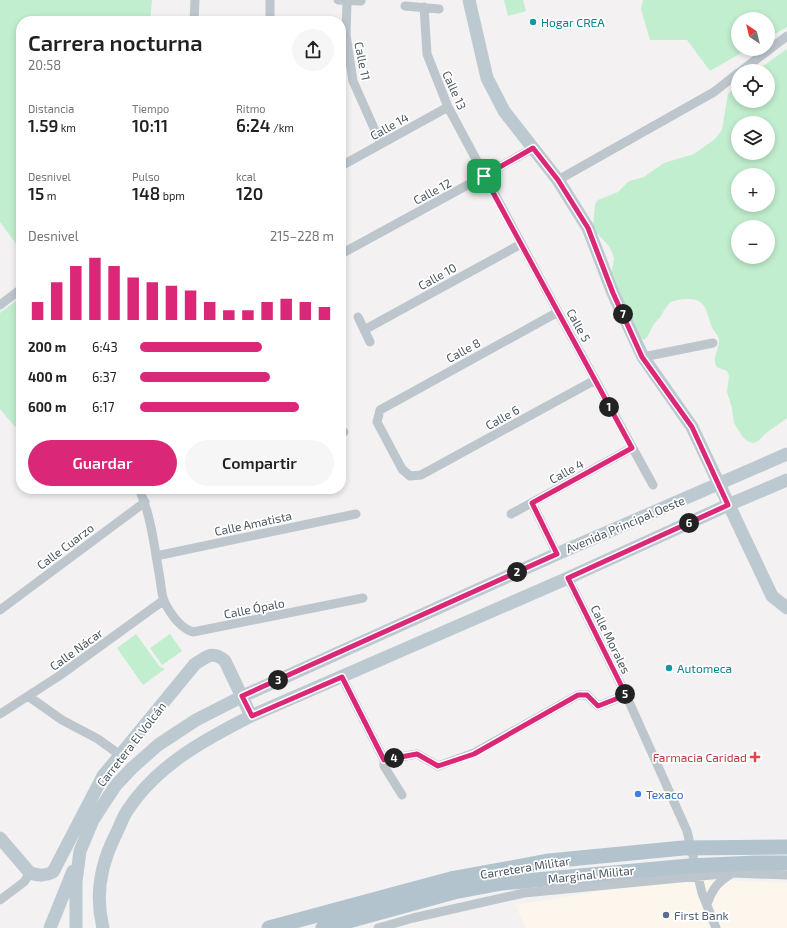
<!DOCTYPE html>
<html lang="es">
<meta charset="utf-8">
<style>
body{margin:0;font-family:"Exo 2",sans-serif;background:#f6f6f6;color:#202124;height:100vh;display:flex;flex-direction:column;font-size:15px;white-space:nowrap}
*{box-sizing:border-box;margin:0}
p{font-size:13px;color:#757577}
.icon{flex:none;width:22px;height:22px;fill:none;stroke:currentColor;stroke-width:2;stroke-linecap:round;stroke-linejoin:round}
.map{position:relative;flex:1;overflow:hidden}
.details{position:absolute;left:16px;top:16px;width:330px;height:478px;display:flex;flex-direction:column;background:#fff;border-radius:16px;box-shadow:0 2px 6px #0003}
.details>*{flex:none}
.needle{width:26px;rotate:325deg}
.controls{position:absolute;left:731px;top:12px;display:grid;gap:8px}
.controls a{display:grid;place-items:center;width:44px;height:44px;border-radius:50%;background:#fff;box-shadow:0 2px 6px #0003;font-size:20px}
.pin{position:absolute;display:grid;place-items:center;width:34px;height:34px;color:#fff;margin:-17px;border-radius:8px;box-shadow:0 2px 6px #0006}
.km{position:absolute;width:20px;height:20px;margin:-10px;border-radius:50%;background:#222;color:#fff;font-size:11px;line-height:20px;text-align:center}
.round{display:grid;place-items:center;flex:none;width:42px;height:42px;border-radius:21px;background:#f6f6f6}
.headline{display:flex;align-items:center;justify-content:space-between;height:68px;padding:0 12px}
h1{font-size:22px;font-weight:600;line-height:30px}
.stats{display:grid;grid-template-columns:repeat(3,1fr);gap:6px;height:68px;padding:4px 12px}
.stats div{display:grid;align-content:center}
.stats b{font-size:17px;font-weight:600}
.stats small{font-size:11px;font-weight:400}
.stats p{font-size:11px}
.chart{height:112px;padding:8px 12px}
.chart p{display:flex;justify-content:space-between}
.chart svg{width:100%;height:72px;margin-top:4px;stroke:#db2777;stroke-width:6}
.cta{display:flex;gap:8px;margin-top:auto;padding:8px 12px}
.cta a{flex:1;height:46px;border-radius:24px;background:#db2777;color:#fff;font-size:16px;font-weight:600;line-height:46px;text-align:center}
.cta a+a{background:#f6f6f6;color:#202124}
ul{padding:0 12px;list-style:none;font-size:13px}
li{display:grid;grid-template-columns:64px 48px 1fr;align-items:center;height:30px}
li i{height:10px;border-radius:5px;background:#db2777}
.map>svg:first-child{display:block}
.commercial{fill:#fcf6ec}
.green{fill:#c1eece;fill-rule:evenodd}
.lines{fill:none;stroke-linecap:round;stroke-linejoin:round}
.street{stroke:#bdc6cd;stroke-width:9}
.secondary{stroke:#bdc9d1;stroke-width:13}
.primary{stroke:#b2c3ce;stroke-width:15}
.route-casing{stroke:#fff;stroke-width:8}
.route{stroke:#db2777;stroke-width:5}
.culture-dot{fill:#0f9aa8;stroke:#fff;stroke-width:1.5}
.health-dot{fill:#e0444e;stroke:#fff;stroke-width:1.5}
.shop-dot{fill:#3f7fe0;stroke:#fff;stroke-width:1.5}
.service-dot{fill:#5c6f8a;stroke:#fff;stroke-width:1.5}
.labels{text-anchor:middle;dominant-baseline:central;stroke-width:3.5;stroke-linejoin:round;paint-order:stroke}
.culture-label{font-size:12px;fill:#0d838f;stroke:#fff;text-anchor:start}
.street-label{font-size:12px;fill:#49565e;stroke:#fff}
.health-label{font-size:12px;fill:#be3a42;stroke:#fff;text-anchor:end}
.shop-label{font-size:12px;fill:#366cbe;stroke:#fff;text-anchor:start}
.service-label{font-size:12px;fill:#4e5e75;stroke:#fff;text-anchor:start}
</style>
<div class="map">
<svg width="787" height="928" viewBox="0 0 787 928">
<rect width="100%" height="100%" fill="#f3f1f1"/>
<path class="commercial" d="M722 880 787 883V928H526L515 905 595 892 675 881Z"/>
<path class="green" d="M0 0H152L150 21H21V251L0 222Z
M504 0H523L526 11 508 16Z
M643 0H787V27L768 38V19H738V49H748L710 71 687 40H650L641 9Z
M787 49V418L766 433 758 441 753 443 747 441 743 437 734 423 732 408 727 392 729 376 727 371 717 367C711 358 719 350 719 341 719 335 714 332 712 327 706 312 707 298 686 299 681 299 675 300 671 302 667 305 666 308 663 312 661 317 657 320 654 324 650 330 650 335 644 340L640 337 611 275 614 259 613 254 608 245 596 232 593 226 595 204 598 200 618 192 629 181 644 177 664 163 694 154 715 139 722 130 728 94 738 85V101H768V71H756ZM738 123H768V153H738ZM738 175H768V205H738ZM738 227H768V257H738Z
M21 297V423L15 427 0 409V313Z
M136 634 160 667 165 669 143 685 117 648Z
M170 634 182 651 162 665 150 648Z"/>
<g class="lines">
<path class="street" d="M338 0 361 1
M347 1 346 35 353 81 381 144
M405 6 439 9
M424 7 427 54 448 107 558 312 653 485
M194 21 195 0
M270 21V0
M741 71 787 36
M341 166 448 107
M558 180 714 92 738 73
M341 254 484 176 533 148
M0 305 21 289
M558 312 380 410 377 422 402 469 410 476 421 475 595 380
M358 317 370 342
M364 330 521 244
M643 357 713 343
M341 432H344
M139 489C151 515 154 545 159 573 161 582 161 593 164 601 170 613 180 628 193 632L363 598
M532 503 557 554
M511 514 632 448
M156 556 356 514
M568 578 626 695 687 831 702 893 716 928
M0 610 145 502
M342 677 384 760V766L402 795
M28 696 62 720 98 739 120 755
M0 714 59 676 164 600
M384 760 417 754 438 766 474 753 578 695H587L598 706 626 695
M0 900 24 882 30 873
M707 904C713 888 717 883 731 874
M378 928 413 918 524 893 732 873 787 875"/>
<path class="secondary" d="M469 0 487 78 504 111 558 180 588 228 613 293 643 357 692 427 772 596 787 608
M0 838 30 873C39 876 45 876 53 872L103 776 195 664C207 657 212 650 225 661L251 716
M50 928 73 871
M76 928V882L80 851 93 820 104 803 116 785 132 768 158 745 196 720 243 696 557 554 787 454
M103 928C95 896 100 866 115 836 119 828 122 819 127 811 157 765 204 740 251 716L568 578 728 505 787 480"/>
<path class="primary" d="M269 928 451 879 549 861 683 848 787 847
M323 928 454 892 502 883 689 866 755 863H787"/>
</g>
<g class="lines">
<g class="route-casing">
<path id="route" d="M533 148 558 180 588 228 613 293 642 357 692 427 728 505 568 578 626 695 598 706 587 695H578L474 754 438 766 417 754 384 760 342 677 252 716 242 696 557 554 532 503 632 448 484 176Z"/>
</g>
<use href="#route" class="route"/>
</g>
<g class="culture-dot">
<circle cx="533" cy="22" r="4"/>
<circle cx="669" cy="668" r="4"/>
</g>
<path class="health-dot" d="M753 751h4v4h4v4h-4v4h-4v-4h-4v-4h4z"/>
<circle class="shop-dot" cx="638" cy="794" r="4"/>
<circle class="service-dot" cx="666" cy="915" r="4"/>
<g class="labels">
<g class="culture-label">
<text x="541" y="22">Hogar CREA</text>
<text x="677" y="668">Automeca</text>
</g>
<g class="street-label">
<text transform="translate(363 61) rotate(79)">Calle 11</text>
<text transform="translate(455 90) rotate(66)">Calle 13</text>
<text transform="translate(389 126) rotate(-29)">Calle 14</text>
<text transform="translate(432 191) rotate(-28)">Calle 12</text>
<text transform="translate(437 276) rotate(-29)">Calle 10</text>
<text transform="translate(579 325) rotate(61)">Calle 5</text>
<text transform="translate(463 350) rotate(-29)">Calle 8</text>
<text transform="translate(502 417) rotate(-29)">Calle 6</text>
<text transform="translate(566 471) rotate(-29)">Calle 4</text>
<text transform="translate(253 523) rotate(-12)">Calle Amatista</text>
<text transform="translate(625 524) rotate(-23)">Avenida Principal Oeste</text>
<text transform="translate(65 546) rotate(-37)">Calle Cuarzo</text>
<text transform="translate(254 608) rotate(-11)">Calle Ópalo</text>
<text transform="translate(611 639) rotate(64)">Calle Morales</text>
<text transform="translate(76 649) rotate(-36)">Calle Nácar</text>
<text transform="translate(131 744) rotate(-52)">Carretera El Volcán</text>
<text transform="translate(525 867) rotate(-9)">Carretera Militar</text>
<text transform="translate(591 874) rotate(-6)">Marginal Militar</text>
</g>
<g class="health-label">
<text x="747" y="757">Farmacia Caridad</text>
</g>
<g class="shop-label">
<text x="646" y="794">Texaco</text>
</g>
<g class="service-label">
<text x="674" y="915">First Bank</text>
</g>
</g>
</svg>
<div class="controls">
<a><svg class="needle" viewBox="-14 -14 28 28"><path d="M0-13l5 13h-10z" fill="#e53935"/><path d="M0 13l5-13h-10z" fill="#757577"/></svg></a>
<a><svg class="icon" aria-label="locate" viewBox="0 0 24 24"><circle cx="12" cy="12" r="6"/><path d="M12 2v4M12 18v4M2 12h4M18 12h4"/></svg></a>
<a><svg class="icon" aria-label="layers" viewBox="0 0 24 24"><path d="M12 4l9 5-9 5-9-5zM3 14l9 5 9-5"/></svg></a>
<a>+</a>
<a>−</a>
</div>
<div class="pin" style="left:484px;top:176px;background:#1e9e55"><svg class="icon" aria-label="arrive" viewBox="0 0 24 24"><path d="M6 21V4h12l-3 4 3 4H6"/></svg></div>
<b class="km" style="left:609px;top:407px">1</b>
<b class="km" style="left:517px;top:572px">2</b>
<b class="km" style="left:278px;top:680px">3</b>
<b class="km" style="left:394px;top:758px">4</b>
<b class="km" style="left:625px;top:694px">5</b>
<b class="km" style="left:689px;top:523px">6</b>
<b class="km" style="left:623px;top:314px">7</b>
<section class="details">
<div class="headline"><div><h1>Carrera nocturna</h1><p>20:58</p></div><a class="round"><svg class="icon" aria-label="share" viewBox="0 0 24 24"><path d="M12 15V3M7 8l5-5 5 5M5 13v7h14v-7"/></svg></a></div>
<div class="stats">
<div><p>Distancia</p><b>1.59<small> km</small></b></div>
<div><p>Tiempo</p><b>10:11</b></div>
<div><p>Ritmo</p><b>6:24<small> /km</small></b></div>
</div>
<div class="stats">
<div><p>Desnivel</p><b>15<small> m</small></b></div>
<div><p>Pulso</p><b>148<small> bpm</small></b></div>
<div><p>kcal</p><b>120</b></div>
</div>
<div class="chart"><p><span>Desnivel</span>215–228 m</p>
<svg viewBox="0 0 160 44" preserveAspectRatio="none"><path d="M5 44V33M15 44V21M25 44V11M35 44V6M45 44V11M55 44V18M65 44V21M75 44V23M85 44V26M95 44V33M105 44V38M115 44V38M125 44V33M135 44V31M145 44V33M155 44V36"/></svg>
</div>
<ul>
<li><b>200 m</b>6:43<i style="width:63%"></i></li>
<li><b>400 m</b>6:37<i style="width:67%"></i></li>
<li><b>600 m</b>6:17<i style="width:82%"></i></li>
</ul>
<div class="cta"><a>Guardar</a><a>Compartir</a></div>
</section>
</div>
